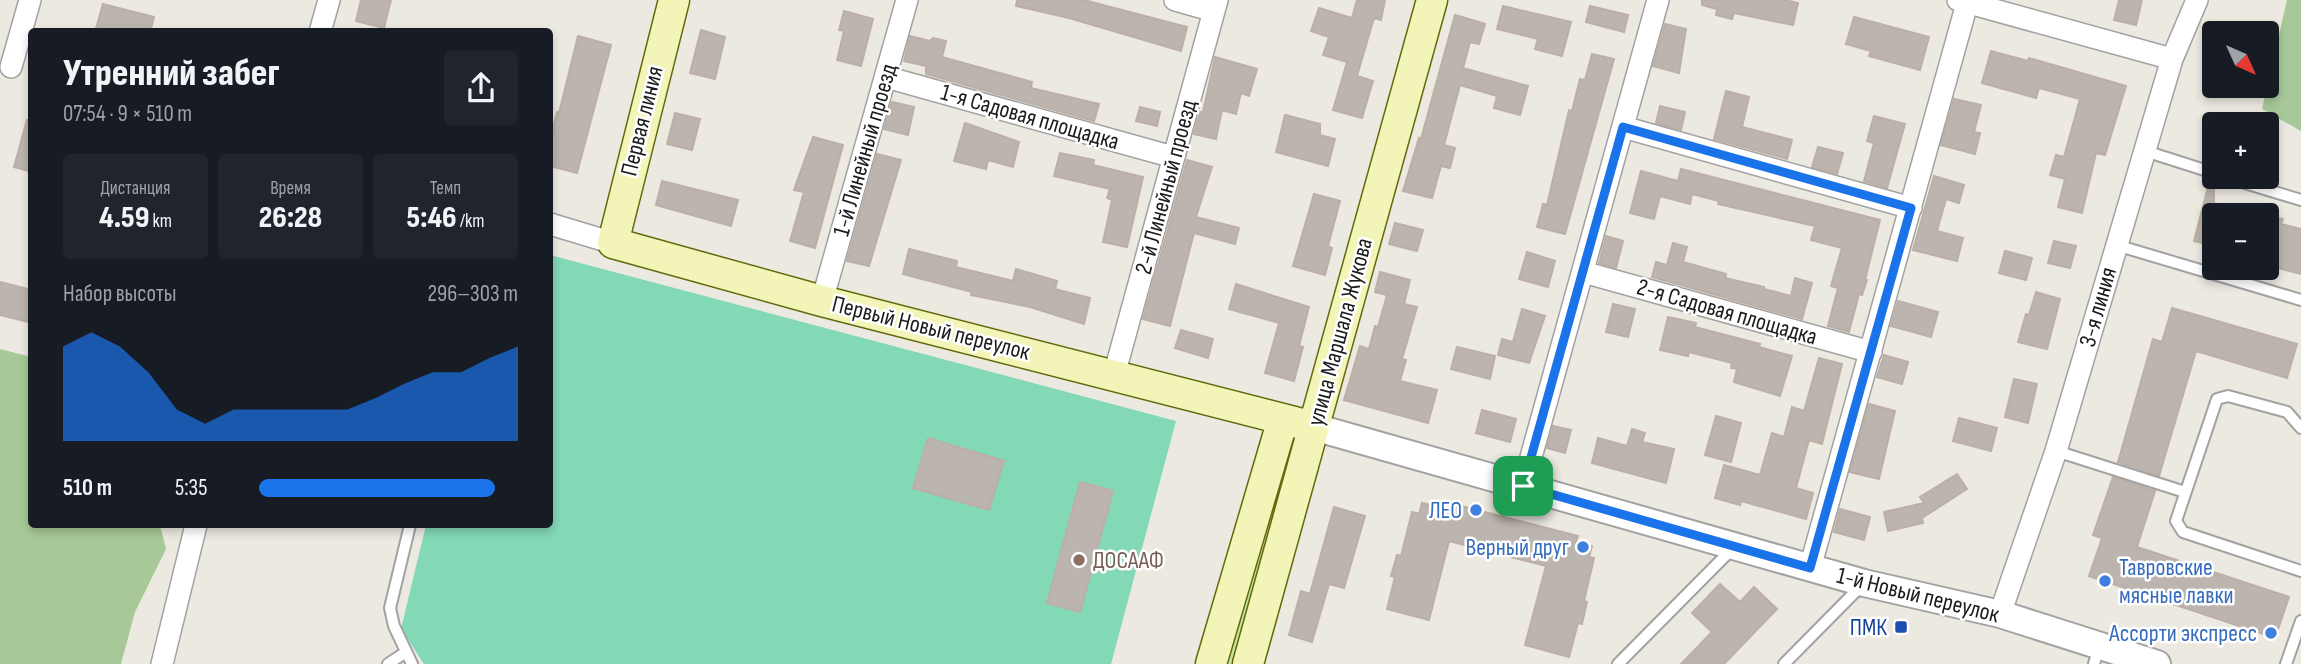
<!DOCTYPE html>
<html lang="ru">
<meta charset="utf-8">
<style>
body{margin:0;font-family:"Sofia Sans Condensed",sans-serif;background:#20242c;color:#f1f3f6;height:100vh;display:flex;flex-direction:column;font-size:26px;white-space:nowrap}
*{box-sizing:border-box;margin:0}
p{font-size:23px;color:#9ea1a6}
.icon{flex:none;width:38px;height:38px;fill:none;stroke:currentColor;stroke-width:2;stroke-linecap:round;stroke-linejoin:round}
.map{position:relative;flex:1;overflow:hidden}
.panel{position:absolute;left:28px;top:28px;width:525px;height:500px;display:flex;flex-direction:column;background:#171b24;border-radius:7px;box-shadow:0 4px 10px #0003}
.panel>*{flex:none}
.needle{width:46px;rotate:135deg}
.controls{position:absolute;left:2202px;top:21px;display:grid;gap:14px}
.controls a{display:grid;place-items:center;width:77px;height:77px;border-radius:7px;background:#171b24;box-shadow:0 4px 10px #0003;font-size:35px}
.pin{position:absolute;display:grid;place-items:center;width:60px;height:60px;color:#fff;margin:-30px;border-radius:14px;box-shadow:0 4px 10px #0006}
.round{display:grid;place-items:center;flex:none;width:74px;height:74px;border-radius:7px;background:#20242c}
.overview{display:flex;align-items:center;justify-content:space-between;height:119px;padding:0 35px}
h1{font-size:38px;font-weight:800;line-height:52px}
.figures{display:grid;grid-template-columns:repeat(3,1fr);gap:10px;height:119px;padding:7px 35px}
.figures div{display:grid;align-content:center;border-radius:7px;background:#20242c;text-align:center}
.figures b{font-size:30px;font-weight:800}
.figures small{font-size:19px;font-weight:400}
.figures p{font-size:19px}
.chart{height:196px;padding:14px 35px}
.chart p{display:flex;justify-content:space-between}
.chart svg{width:100%;height:126px;margin-top:7px;fill:#1a73e8;opacity:.7}
ul{padding:0 35px;list-style:none;font-size:23px}
li{display:grid;grid-template-columns:112px 84px 1fr;align-items:center;height:52px}
li i{height:18px;border-radius:9px;background:#1a73e8}
.map>svg:first-child{display:block}
.grass{fill:#c7e4a9}
.forest{fill:#a7c998}
.pitch{fill:#83d8b6}
.building{fill:#bcb4ae;stroke:#bdafa5;stroke-width:2}
.lines{fill:none;stroke-linecap:round;stroke-linejoin:round}
.service-casing{stroke:#a2a2a2;stroke-width:14}
.minor-casing{stroke:#a2a2a2;stroke-width:24}
.tertiary-casing{stroke:#a2a2a2;stroke-width:30}
.secondary-casing{stroke:#616a0b;stroke-width:33}
.service{stroke:#fff;stroke-width:10}
.minor{stroke:#fff;stroke-width:21}
.tertiary{stroke:#fff;stroke-width:26}
.secondary{stroke:#f2f5b7;stroke-width:30}
.route-casing{stroke:#fff;stroke-width:14}
.route{stroke:#1a73e8;stroke-width:9}
.shop-dot{fill:#3f7fe0;stroke:#fff;stroke-width:2.5}
.education-dot{fill:#8d6e63;stroke:#fff;stroke-width:2.5}
.transit-dot{fill:#1a4fb4;stroke:#fff;stroke-width:2.5}
.labels{text-anchor:middle;dominant-baseline:central;stroke-width:5;stroke-linejoin:round;paint-order:stroke}
.street-label{font-size:24px;fill:#1b1b1b;stroke:#fff}
.shop-label{font-size:24px;fill:#366cbe;stroke:#fff;text-anchor:end}
.education-label{font-size:24px;fill:#785e54;stroke:#fff;text-anchor:start}
.transit-label{font-size:24px;fill:#164399;stroke:#fff;text-anchor:end}
</style>
<div class="map">
<svg width="2301" height="664" viewBox="0 0 2301 664">
<rect width="100%" height="100%" fill="#ece9e1"/>
<path class="grass" d="M1276 468 1293 473 1241 664H1220Z"/>
<path class="forest" d="M2287 0H2301V131L2262 109Z
M0 349 31 357 32 525H156L161 529 166 549 135 612 121 664H0Z"/>
<path class="pitch" d="M550 255 1176 421 1111 664H424L401 629 426 525H550Z"/>
<path class="building" d="M361 0H391L384 28 356 21Z
M1017 0H1084L1187 27 1181 51 1069 18 1016 6Z
M1357 0H1385L1381 20 1374 18 1357 76 1373 81 1362 118 1333 110 1347 62 1323 55 1329 37 1311 31 1319 8 1352 18Z
M1702 0H1785L1798 3 1793 25 1734 13 1732 19 1716 15 1717 9 1702 5Z
M2119 0H2142L2136 25 2114 20Z
M103 4 154 17 150 32H95Z
M1503 6 1571 22 1562 56 1535 49 1538 39 1497 29Z
M1590 6 1628 15 1624 32 1586 22Z
M844 11 873 19 861 66 837 60 844 31 839 30Z
M1455 15 1485 24 1479 44 1470 42 1463 68 1528 86 1520 115 1494 108 1497 96 1460 85 1444 145 1455 148 1450 168 1441 166 1432 198 1403 191 1419 138 1421 139Z
M1854 17 1929 37 1920 70 1869 56 1871 51 1846 44Z
M1665 24 1686 29 1679 73 1653 66Z
M701 30 725 37 715 79 690 73Z
M578 36 611 45 577 173 550 166V140L557 112 559 113Z
M910 36 930 41 933 38 946 41 942 57 1032 82 1031 88 1099 104 1094 121 926 74V66L904 61Z
M1991 51 2028 61 2029 58 2126 86 2105 155 2096 153 2082 213 2058 207 2065 179 2050 175 2056 155 2064 157 2080 99 2039 88 2036 98 1982 83Z
M1592 54 1614 59 1565 234 1537 227 1543 204 1547 205 1569 110 1572 111 1580 79 1585 80Z
M1215 57 1257 69 1249 96 1241 93 1236 114 1222 110 1216 139 1194 134 1200 112H1203Z
M1726 91 1749 97 1742 127 1792 140 1787 159 1714 139Z
M1954 99 1981 105 1974 132 1980 133 1975 154 1941 145Z
M892 102 914 107 908 135 884 129Z
M1660 106 1685 112 1681 130 1656 123Z
M1140 107 1160 112 1157 126 1136 121Z
M675 113 700 119 692 150 667 144Z
M1285 115 1320 124V135L1335 139 1328 166 1276 152Z
M1874 116 1905 124 1887 188 1864 181 1874 143 1867 141Z
M27 120 32 121V172L14 167Z
M965 123 1019 142 1013 167 988 160 986 169 954 161Z
M813 137 843 145 815 248 790 241 804 192 794 190Z
M1818 147 1843 153 1837 174 1812 167Z
M1060 153 1094 160 1093 165 1143 177 1127 247 1103 242 1112 200 1107 198 1110 189 1054 176Z
M877 154 901 160 869 266 847 261Z
M1187 160 1212 167 1196 217 1239 228 1235 244 1194 233 1170 326 1143 319Z
M1681 169 1880 220 1865 280H1867L1862 295 1859 294 1849 332 1828 326 1838 288 1831 286 1842 248 1811 240 1815 226 1718 204 1719 201 1692 194 1690 204 1660 196 1654 219 1630 213 1641 171 1678 181Z
M1934 176 1964 185 1959 203 1946 199 1937 231 1963 238 1957 261 1913 250Z
M662 181 738 200 731 226 656 205Z
M2209 183 2214 184V246L2194 241Z
M1314 194 1340 201 1328 246 1332 248 1325 275 1293 266Z
M2266 215 2283 219 2281 224 2301 229V274L2266 265Z
M1395 223 1423 230 1417 251 1389 244Z
M1606 236 1623 241 1616 268 1599 263Z
M2054 241 2076 246 2070 268 2048 263Z
M1673 243 1687 247 1683 262 1726 274 1725 278 1764 287V289L1791 296 1795 278 1812 283 1802 319 1652 277 1656 262 1667 265Z
M909 249 957 261 956 267 1013 281 1016 269 1057 281 1055 289 1090 298 1084 324 1030 307 971 295 972 292 903 274Z
M2005 251 2032 258 2026 280 1999 273Z
M1527 252 1555 261 1548 287 1519 279Z
M1380 272 1410 280 1404 304 1417 307 1402 359 1406 360 1400 381 1437 390 1428 423 1344 400 1360 346 1369 349 1375 326 1378 327 1387 295 1375 292Z
M0 282 32 290V323L0 315Z
M1236 284 1309 307 1299 346 1303 347 1294 381 1265 373 1279 323 1229 309Z
M2036 292 2060 299 2047 349 2018 342 2026 314 2029 315Z
M1898 301 1938 312 1931 337 1891 326Z
M1613 304 1635 309 1628 337 1606 332Z
M2172 308 2297 344 2287 378 2196 351 2159 476 2118 462 2153 339 2162 342Z
M1522 309 1545 316 1529 363 1498 355 1502 339 1513 342Z
M1668 317 1696 323 1695 327 1760 344 1759 347 1792 356 1780 396 1734 382 1737 369 1731 368 1732 363 1689 352 1688 356 1660 350Z
M1181 330 1213 339 1208 358 1175 348Z
M1457 347 1495 356 1490 379 1451 369Z
M1884 355 1908 362 1902 384 1877 377Z
M1819 358 1842 364 1822 444 1809 440 1796 488 1813 493 1806 519 1741 501 1740 505 1715 498 1724 465 1760 475 1772 433 1784 437 1792 407 1804 411Z
M2014 379 2037 384 2028 423 2005 417Z
M1869 404 1895 411 1879 479 1850 472Z
M1482 410 1516 419 1510 442 1476 433Z
M1716 416 1741 423 1731 462 1705 455Z
M1959 418 1997 428 1991 451 1953 441Z
M1553 426 1571 430 1565 453 1547 448Z
M1632 429 1645 433 1642 442 1674 449 1666 483 1592 463 1598 438 1627 446Z
M928 438 1004 461 989 510 913 488Z
M1957 474 1967 489 1922 518 1923 523 1888 531 1884 512 1924 503 1920 497Z
M2113 477 2155 491 2137 547 2289 597 2275 638 2089 576 2102 538 2093 535Z
M1080 482 1113 491 1080 612 1047 603Z
M1442 501 1578 536 1576 542 1592 546 1589 557 1594 558 1584 601 1587 602 1582 624 1578 623 1569 657 1525 645 1546 566 1449 541 1429 620 1387 609 1395 577 1391 576 1397 555 1401 556 1412 512 1419 514 1422 503 1440 507Z
M1334 507 1365 516 1344 588 1329 584 1312 642 1289 635 1301 591 1310 594Z
M1840 509 1870 517 1864 540 1834 532Z
M1720 584 1740 602 1754 587 1777 609 1724 664H1681L1712 632 1692 613Z"/>
<g class="lines">
<g class="service-casing">
<path id="service" d="M2145 151 2214 173
M2225 177 2301 200
M2116 245 2301 300
M2301 428 2287 412 2228 396 2217 399 2176 521 2183 532 2301 571
M2056 451 2185 492
M410 525 390 608 394 626 412 664
M388 664 406 652
M1618 664 1733 548
M1784 664 1862 585
M2094 664 2099 647
M2286 664 2301 621"/>
</g>
<g class="minor-casing">
<path id="minor" d="M1175 0 1214 11
M1958 0 2172 59
M320 32 329 0
M11 67 30 0
M886 77 1173 157
M1623 127 1911 208
M550 224 613 243
M1583 272 1871 352
M822 301 907 0
M1114 375 1217 0
M1523 486 1658 0
M1810 568 1968 0
M2000 614 2056 451 2172 59 2197 0
M162 664 196 525"/>
</g>
<g class="tertiary-casing">
<path id="tertiary" d="M1314 427 1864 583 2000 614 2157 664"/>
</g>
<g class="secondary-casing">
<path id="secondary" d="M674 0 613 243 822 301 1314 427
M1211 664 1283 419
M1248 664 1432 0"/>
</g>
<use href="#service" class="service"/>
<use href="#minor" class="minor"/>
<use href="#tertiary" class="tertiary"/>
<use href="#secondary" class="secondary"/>
</g>
<g class="lines">
<g class="route-casing">
<path id="route" d="M1623 127 1911 208 1810 568 1523 486Z"/>
</g>
<use href="#route" class="route"/>
</g>
<g class="shop-dot">
<circle cx="1476" cy="510" r="7"/>
<circle cx="1583" cy="547" r="7"/>
<circle cx="2105" cy="581" r="7"/>
<circle cx="2271" cy="633" r="7"/>
</g>
<circle class="education-dot" cx="1079" cy="560" r="7"/>
<rect class="transit-dot" x="1894" y="620" width="14" height="14" rx="3.5"/>
<g class="labels">
<g class="street-label">
<text transform="translate(1030 117) rotate(16)">1-я Садовая площадка</text>
<text transform="translate(642 121) rotate(-76)">Первая линия</text>
<text transform="translate(865 150) rotate(-74)">1-й Линейный проезд</text>
<text transform="translate(1166 187) rotate(-75)">2-й Линейный проезд</text>
<text transform="translate(2098 307) rotate(-74)">3-я линия</text>
<text transform="translate(1727 312) rotate(16)">2-я Cадовая площадка</text>
<text transform="translate(931 328) rotate(14)">Первый Новый переулок</text>
<text transform="translate(1340 332) rotate(-75)">улица Маршала Жукова</text>
<text transform="translate(1918 595) rotate(14)">1-й Новый переулок</text>
</g>
<g class="shop-label">
<text x="1462" y="510">ЛЕО</text>
<text x="1569" y="547">Верный друг</text>
<text x="2119" y="567" text-anchor="start">Тавровские<tspan x="2119" dy="28">мясные лавки</tspan></text>
<text x="2257" y="633">Ассорти экспресс</text>
</g>
<g class="education-label">
<text x="1093" y="560">ДОСААФ</text>
</g>
<g class="transit-label">
<text x="1887" y="627">ПМК</text>
</g>
</g>
</svg>
<div class="controls">
<a><svg class="needle" viewBox="-14 -14 28 28"><path d="M0-13l5 13h-10z" fill="#e53935"/><path d="M0 13l5-13h-10z" fill="#9ea1a6"/></svg></a>
<a>+</a>
<a>−</a>
</div>
<div class="pin" style="left:1523px;top:486px;background:#1e9e55"><svg class="icon" aria-label="arrive" viewBox="0 0 24 24"><path d="M6 21V4h12l-3 4 3 4H6"/></svg></div>
<section class="panel">
<div class="overview"><div><h1>Утренний забег</h1><p>07:54 · 9 × 510 m</p></div><a class="round"><svg class="icon" aria-label="share" viewBox="0 0 24 24"><path d="M12 15V3M7 8l5-5 5 5M5 13v7h14v-7"/></svg></a></div>
<div class="figures">
<div><p>Дистанция</p><b>4.59<small> km</small></b></div>
<div><p>Время</p><b>26:28</b></div>
<div><p>Темп</p><b>5:46<small> /km</small></b></div>
</div>
<div class="chart"><p><span>Набор высоты</span>296–303 m</p>
<svg viewBox="0 0 160 44" preserveAspectRatio="none"><path d="M0 44V11L10 6L20 11L30 20L40 33L50 38L60 33L70 33L80 33L90 33L100 33L110 29L120 24L130 20L140 20L150 15L160 11V44z"/></svg>
</div>
<ul>
<li><b>510 m</b>5:35<i style="width:91%"></i></li>
</ul>
</section>
</div>
